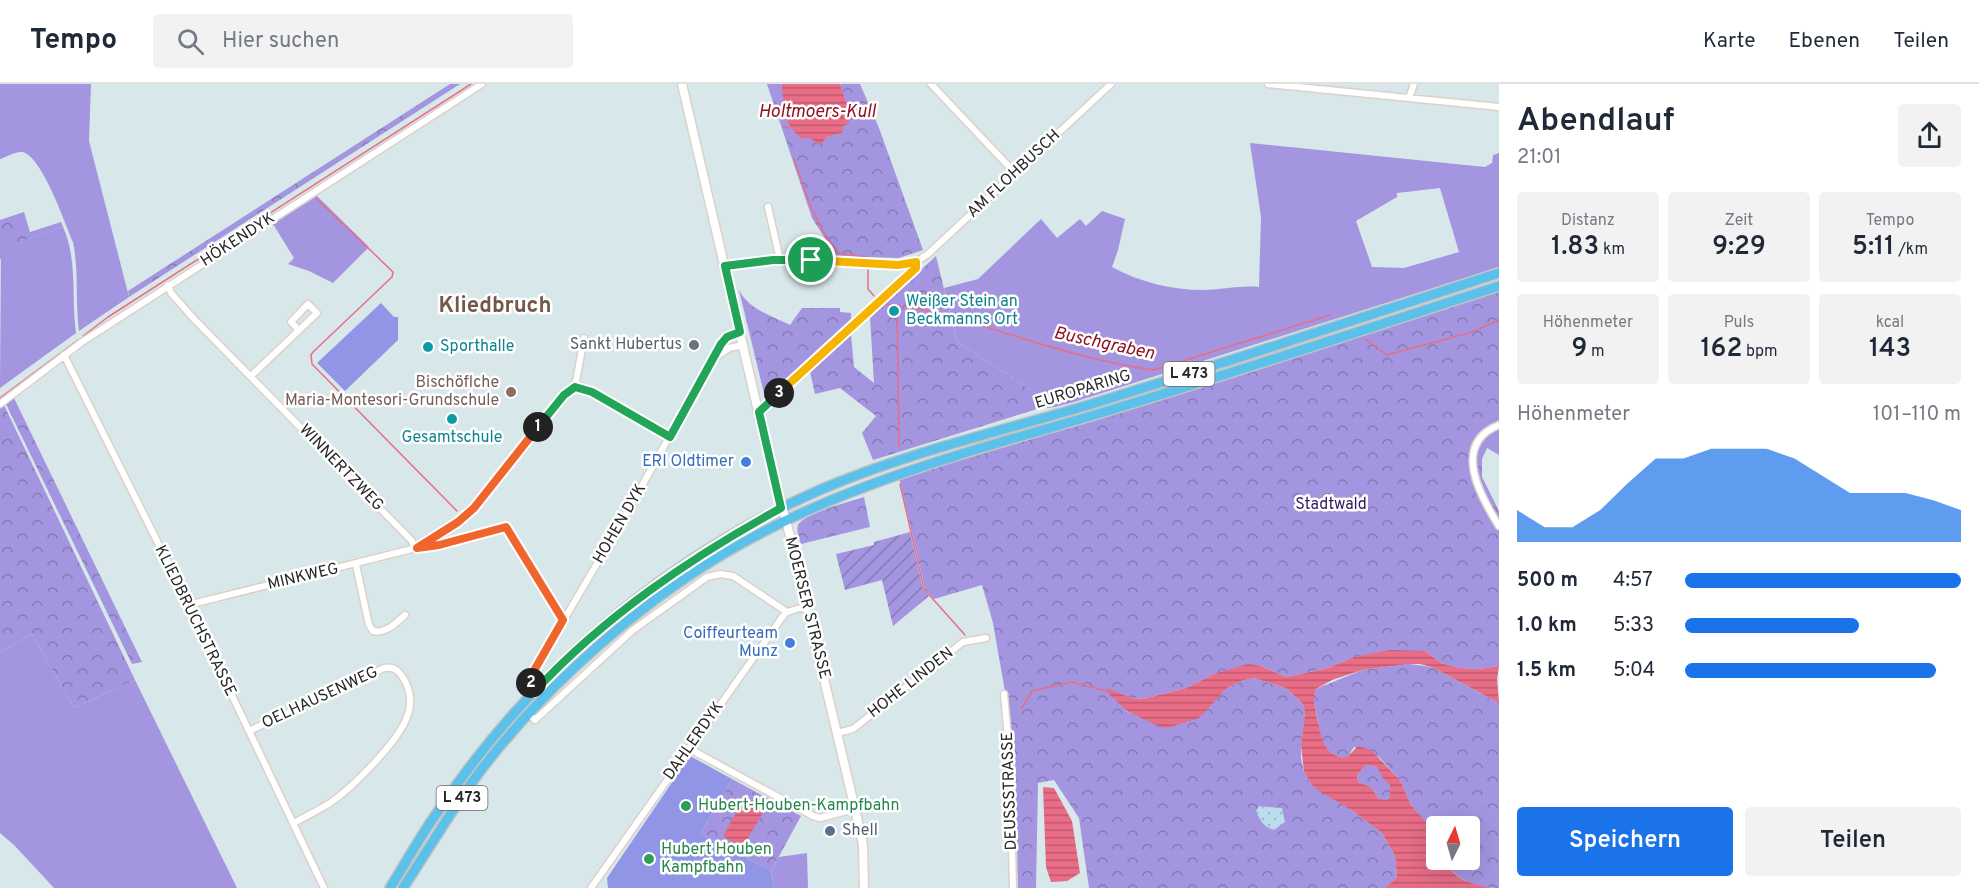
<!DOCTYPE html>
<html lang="de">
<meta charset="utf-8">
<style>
body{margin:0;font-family:Overpass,sans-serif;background:#f2f2f3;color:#1f2937;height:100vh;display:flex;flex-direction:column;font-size:22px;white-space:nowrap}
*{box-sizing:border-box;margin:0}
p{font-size:20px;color:#747a83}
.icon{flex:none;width:33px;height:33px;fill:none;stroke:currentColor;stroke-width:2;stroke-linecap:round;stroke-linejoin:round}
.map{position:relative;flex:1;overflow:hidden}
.details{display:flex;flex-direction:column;background:#fff;width:480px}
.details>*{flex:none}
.needle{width:39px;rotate:5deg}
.fabs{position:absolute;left:1426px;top:732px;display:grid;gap:12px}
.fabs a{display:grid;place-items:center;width:54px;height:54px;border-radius:6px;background:#fff;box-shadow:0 6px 24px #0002;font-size:30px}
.pin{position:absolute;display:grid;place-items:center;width:51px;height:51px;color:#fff;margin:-26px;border:3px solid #fff;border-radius:50%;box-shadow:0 2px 6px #0007}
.km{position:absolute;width:30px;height:30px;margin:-15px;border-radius:50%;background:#222;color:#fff;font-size:16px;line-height:30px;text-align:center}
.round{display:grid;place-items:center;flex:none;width:63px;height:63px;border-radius:6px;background:#f2f2f3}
.overview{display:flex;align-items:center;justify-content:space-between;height:102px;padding:0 18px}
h1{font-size:33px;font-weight:600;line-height:45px}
.figures{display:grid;grid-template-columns:repeat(3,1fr);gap:9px;height:102px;padding:6px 18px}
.figures div{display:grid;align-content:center;border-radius:6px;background:#f2f2f3;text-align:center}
.figures b{font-size:26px;font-weight:600}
.figures small{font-size:16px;font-weight:400}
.figures p{font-size:16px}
.chart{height:168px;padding:12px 18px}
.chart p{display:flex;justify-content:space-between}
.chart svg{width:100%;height:108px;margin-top:6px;fill:#1a73e8;opacity:.7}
.primary-button{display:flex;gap:12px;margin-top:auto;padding:12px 18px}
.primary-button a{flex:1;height:69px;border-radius:6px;background:#1a73e8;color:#fff;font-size:24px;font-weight:600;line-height:69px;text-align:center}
.primary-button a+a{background:#f2f2f3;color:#1f2937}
ul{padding:0 18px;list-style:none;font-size:20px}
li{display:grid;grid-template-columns:96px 72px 1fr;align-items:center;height:45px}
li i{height:15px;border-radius:8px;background:#1a73e8}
header{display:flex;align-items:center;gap:36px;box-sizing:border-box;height:84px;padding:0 30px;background:#fff;border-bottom:2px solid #e0e1e3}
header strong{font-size:28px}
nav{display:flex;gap:33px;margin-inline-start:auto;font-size:21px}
.search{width:420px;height:54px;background:#f2f2f3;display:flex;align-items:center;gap:15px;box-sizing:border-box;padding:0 21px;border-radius:6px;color:#747a83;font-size:22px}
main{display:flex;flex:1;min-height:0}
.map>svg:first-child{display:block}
.grass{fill:#a395df;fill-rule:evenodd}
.forest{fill:url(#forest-crowns)}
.sand{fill:url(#sand-dots)}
.garden{fill:url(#garden-furrows)}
.pitch{fill:#9195e6}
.water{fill:url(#water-rules);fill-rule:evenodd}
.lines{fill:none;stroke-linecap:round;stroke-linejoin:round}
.stream{stroke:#e96d87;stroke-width:1.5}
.minor-casing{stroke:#dcd1ca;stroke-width:9}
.secondary-casing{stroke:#dcd1ca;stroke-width:11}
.primary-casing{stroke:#c3c3c3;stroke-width:12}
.minor{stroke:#fff;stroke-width:6}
.secondary{stroke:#fff;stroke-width:8}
.primary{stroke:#5bc1eb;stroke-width:9}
.split-1-casing{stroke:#fff;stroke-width:12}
.split-2-casing{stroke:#fff;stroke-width:12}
.split-3-casing{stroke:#fff;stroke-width:12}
.split-4-casing{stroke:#fff;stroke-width:12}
.split-1{stroke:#22a559;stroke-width:8}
.split-2{stroke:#f0652b;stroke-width:8}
.split-3{stroke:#22a559;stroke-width:8}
.split-4{stroke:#f5b400;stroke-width:8}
.culture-dot{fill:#0f9aa8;stroke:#fff;stroke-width:2}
.worship-dot{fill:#6b7280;stroke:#fff;stroke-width:2}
.education-dot{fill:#8d6e63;stroke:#fff;stroke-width:2}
.shop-dot{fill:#3f7fe0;stroke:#fff;stroke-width:2}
.leisure-dot{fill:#2e9e5b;stroke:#fff;stroke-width:2}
.service-dot{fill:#5c6f8a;stroke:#fff;stroke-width:2}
.labels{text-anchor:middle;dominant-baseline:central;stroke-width:5;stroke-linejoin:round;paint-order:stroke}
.shield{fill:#fff;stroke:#686868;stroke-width:1.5}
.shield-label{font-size:15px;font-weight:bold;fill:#272727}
.street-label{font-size:16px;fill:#272727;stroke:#fff}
.culture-label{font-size:16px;fill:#0d838f;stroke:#fff;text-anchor:start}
.worship-label{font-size:16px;fill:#5b616d;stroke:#fff;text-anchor:end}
.education-label{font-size:16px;fill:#785e54;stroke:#fff;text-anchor:end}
.shop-label{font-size:16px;fill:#366cbe;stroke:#fff;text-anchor:end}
.park-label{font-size:16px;fill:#311b5f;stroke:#fff}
.leisure-label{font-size:16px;fill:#27864d;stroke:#fff;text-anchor:start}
.service-label{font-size:16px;fill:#4e5e75;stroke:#fff;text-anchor:start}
.water-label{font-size:18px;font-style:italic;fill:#901122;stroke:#fff}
.district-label{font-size:22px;font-weight:bold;fill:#755849;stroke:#fff}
</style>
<header>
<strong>Tempo</strong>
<div class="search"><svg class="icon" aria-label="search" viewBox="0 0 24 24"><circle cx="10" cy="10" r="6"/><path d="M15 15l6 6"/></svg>Hier suchen</div>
<nav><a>Karte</a><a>Ebenen</a><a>Teilen</a></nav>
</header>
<main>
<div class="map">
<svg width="1499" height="804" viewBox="0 0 1499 804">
<defs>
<pattern id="forest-crowns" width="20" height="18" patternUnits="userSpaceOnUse" patternTransform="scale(1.5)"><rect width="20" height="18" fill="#a395df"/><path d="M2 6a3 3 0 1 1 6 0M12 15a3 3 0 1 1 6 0" fill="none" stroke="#857ab5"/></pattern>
<pattern id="sand-dots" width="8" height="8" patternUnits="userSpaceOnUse" patternTransform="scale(1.5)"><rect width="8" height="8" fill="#bbdbee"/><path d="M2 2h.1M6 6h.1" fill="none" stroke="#a1bccc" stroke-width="1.8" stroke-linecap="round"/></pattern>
<pattern id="garden-furrows" width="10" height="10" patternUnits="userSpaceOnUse" patternTransform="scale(1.5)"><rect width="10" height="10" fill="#a395df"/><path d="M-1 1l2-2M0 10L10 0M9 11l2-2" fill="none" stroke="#857ab5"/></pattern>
<pattern id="water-rules" width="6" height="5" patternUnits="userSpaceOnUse" patternTransform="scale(1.5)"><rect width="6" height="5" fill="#e96d87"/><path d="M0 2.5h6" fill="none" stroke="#bd5a6e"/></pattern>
</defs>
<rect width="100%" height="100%" fill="#d8e7e9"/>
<path class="grass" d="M0 0H91L89 57 129 213 79 247C75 217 79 187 73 158 65 139 42 73 23 68 16 67 6 73 0 75Z
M1250 59 1485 83 1492 79 1493 71 1499 69V183L1077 317H1048L957 258 944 204 978 195 1041 135 1057 154 1080 135 1086 142 1102 127 1125 135 1118 166 1112 183C1139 198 1172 206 1203 206 1221 206 1241 201 1259 203L1261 133ZM1440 104 1459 168 1404 184 1372 183 1356 137 1397 113V109Z
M317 112 369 163 333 199 309 187 288 180 294 174 273 140Z
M63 143C78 176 71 214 76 249L0 304 1 165Z
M32 550 74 624 135 596 237 804H54L14 761 0 749V568Z
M807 769 808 804H774L771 787 779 773Z"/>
<path class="forest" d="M450 0H460L129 213 128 207Z
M767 0H781L784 14 809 54 823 58 827 53 841 49 843 41 851 32 840 0H860L879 44 923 166 899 174 836 172 812 134Z
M24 128 30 148 61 138 63 143 2 165V176L0 175V136Z
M936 172 957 258 1048 317H1077L1055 323 1037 325 873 376 862 349 876 332 840 304 815 310 810 288 851 250 854 283 874 299 870 233Z
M739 206C748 225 772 232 790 241L802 224H840V228L851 229V235L765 314Z
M1499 208V371L1487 364 1482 375V393L1499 427V582L1478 585 1459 584 1441 579 1425 567 1354 573 1328 584 1286 593 1261 582 1214 590 1186 604 1143 615 1131 614 1121 611 1126 627 1141 633 1216 615 1227 604 1241 597 1254 594 1286 604 1303 620 1305 628 1301 661V674L1304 688 1312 701 1350 725 1382 749 1395 772 1397 793 1385 804H1089L1079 734 1054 696 1038 699 1036 804H1018L1015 665 993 539 982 501 934 515 925 505 899 393Z
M14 314 142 578 132 580 6 320Z
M4 321 135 596 74 624 32 550 0 568V324Z
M864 413 870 443 801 460C799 454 796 447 798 441 803 430 851 417 864 413Z
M1409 580 1432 583 1499 619V804C1480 804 1452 797 1447 776H1470V742H1437V752L1411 721 1400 696 1379 673 1354 663 1348 672 1342 674C1323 668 1321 654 1318 637 1316 626 1311 616 1316 605L1362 586Z
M1366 681 1377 683 1390 701V713L1387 717 1379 715 1371 703 1358 698 1357 691Z
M732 695 801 732 771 787 700 750Z"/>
<path class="sand" d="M1259 722 1282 724 1285 738 1274 746C1264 743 1260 737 1256 727Z"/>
<path class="garden" d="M910 448 923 505 929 512 893 542 882 496 845 506 836 470 874 461V458Z"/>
<path class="pitch" d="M381 219 394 233H398V256L345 307 317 279Z
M690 672 732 695 700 750 771 787 774 804H608L607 794Z"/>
<path class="water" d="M781 0H840L851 32 848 40 843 42 842 49 827 53 823 58 819 60 809 54H801C781 36 786 25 781 0Z
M1390 566 1425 567 1441 579 1459 584 1478 585 1499 582 1497 595 1499 619 1432 583 1420 580H1409L1362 586 1332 596 1316 605C1312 615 1315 624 1317 634 1322 652 1321 667 1342 674L1348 672 1358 662 1371 666 1400 696 1411 721 1434 747 1437 752V776H1447C1451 796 1475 801 1493 804H1385L1397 793 1395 772 1382 749 1350 725 1319 707 1312 701 1304 688 1301 661 1305 628 1303 620 1286 604 1254 594 1241 597 1227 604 1199 634 1167 644 1160 643 1127 627 1105 606 1109 605 1131 614 1143 615 1186 604 1214 590 1248 580 1261 582 1286 593 1328 584 1354 573ZM1366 681 1377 683 1382 693 1390 701V713L1387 716 1379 715 1371 703 1358 698 1357 691Z
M1043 703 1054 704 1072 737 1080 789 1067 797 1051 798 1046 783Z
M745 713 765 725 742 764 723 752Z"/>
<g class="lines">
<path class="stream" d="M783 43 790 44
M794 75C805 108 815 141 838 169L865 173
M316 114 393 188 392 193 313 268 311 271 312 280 457 427
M868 185V205L874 212
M886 220 930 227
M897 222 899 363
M941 229C1011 250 1081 276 1154 286L1330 231
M83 252 108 233 471 0
M1365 255 1387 271 1472 248 1499 236
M0 314 78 256
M900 400 924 505 965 551
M1022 624 1032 607 1071 598 1107 607"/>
<g class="minor-casing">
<path id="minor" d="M931 0 1015 89
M1268 0 1499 23
M1409 14 1414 0
M768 123 780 176
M725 182 764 177 799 176 898 181 916 178 928 170 1111 0
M168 201 171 209 194 235 412 457 414 464
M64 271 186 515 324 804
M716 273 729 264 743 261
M251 292 317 229 308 220 291 238 299 246
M575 303 584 254
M0 320 82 258 482 0
M759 328 916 184V178
M1499 341C1451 360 1480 412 1499 442
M356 481 369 541 373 547C386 550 396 539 405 531
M188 521 416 464
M563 536 506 443 439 461 417 464 458 438 474 424 570 305 582 303 592 308 670 353
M534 608 531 598 535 585 625 432 721 260 727 253 740 248
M1004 610 1010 676 1013 804
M529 630 535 636 633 546 707 493 720 490 733 492 787 528
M249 647 384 584C395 582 400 588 405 597 411 609 412 621 407 633 398 658 352 704 330 719 319 726 306 732 294 739
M837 649 853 645 963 558 986 554
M688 664 813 732 820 734 855 725
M591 804 783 532 787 528 807 522"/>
</g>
<g class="secondary-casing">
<path id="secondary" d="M682 0 769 374 790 452 855 725 863 761 864 804"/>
</g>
<g class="primary-casing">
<path id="primary" d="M390 804C406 778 421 751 439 726 532 587 668 472 822 405 909 368 1002 347 1092 320 1228 278 1363 233 1499 189
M403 804C428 766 451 727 478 690 533 617 608 547 684 495 807 410 950 373 1091 332 1228 291 1363 246 1499 202"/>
</g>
<use href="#minor" class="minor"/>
<use href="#secondary" class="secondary"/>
<use href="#primary" class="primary"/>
</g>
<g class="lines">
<g class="split-1-casing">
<path id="split-1" d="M538 343 564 311 575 303 592 308 670 353 721 260 727 253 740 248 725 182 773 176H811"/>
</g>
<g class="split-2-casing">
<path id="split-2" d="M531 599 535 585 563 536 506 443 439 461 417 464 458 438 474 424 538 343"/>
</g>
<g class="split-3-casing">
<path id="split-3" d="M531 599 534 608C605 532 690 474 781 424L759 328 779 309"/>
</g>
<g class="split-4-casing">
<path id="split-4" d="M779 309 916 184V178L898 181 811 176"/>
</g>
<use href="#split-1" class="split-1"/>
<use href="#split-2" class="split-2"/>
<use href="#split-3" class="split-3"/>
<use href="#split-4" class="split-4"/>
</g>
<g class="culture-dot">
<circle cx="894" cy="227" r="6"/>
<circle cx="428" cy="263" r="6"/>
<circle cx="452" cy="335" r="6"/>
</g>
<circle class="worship-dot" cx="694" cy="261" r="6"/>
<circle class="education-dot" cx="511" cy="308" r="6"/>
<g class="shop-dot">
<circle cx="746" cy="378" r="6"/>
<circle cx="790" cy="559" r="6"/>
</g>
<g class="leisure-dot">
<circle cx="686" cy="722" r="6"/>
<circle cx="649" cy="775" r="6"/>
</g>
<circle class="service-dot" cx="830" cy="747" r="6"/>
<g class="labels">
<g class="shield">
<rect x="1163.5" y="278" width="51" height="24" rx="4.5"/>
<rect x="436.5" y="702" width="51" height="24" rx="4.5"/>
</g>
<g class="shield-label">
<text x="1189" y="290">L 473</text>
<text x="462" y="714">L 473</text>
</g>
<g class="street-label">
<text transform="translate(1014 90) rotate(-43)">AM FLOHBUSCH</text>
<text transform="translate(238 156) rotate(-33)">HÖKENDYK</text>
<text transform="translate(1083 306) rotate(-17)">EUROPARING</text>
<text transform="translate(341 384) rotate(46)">WINNERTZWEG</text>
<text transform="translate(620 440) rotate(-60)">HOHEN DYK</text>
<text transform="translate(303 493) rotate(-13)">MINKWEG</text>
<text transform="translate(807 524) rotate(76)">MOERSER STRASSE</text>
<text transform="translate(195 537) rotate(64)">KLIEDBRUCHSTRASSE</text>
<text transform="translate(911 599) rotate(-38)">HOHE LINDEN</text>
<text transform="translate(320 614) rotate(-25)">OELHAUSENWEG</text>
<text transform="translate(694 657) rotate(-55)">DAHLERDYK</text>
<text transform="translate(1010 707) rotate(-92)">DEUSSSTRASSE</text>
</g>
<g class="culture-label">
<text x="906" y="218">Weißer Stein an<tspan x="906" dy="18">Beckmanns Ort</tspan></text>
<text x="440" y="263">Sporthalle</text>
<text x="452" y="354" text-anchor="middle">Gesamtschule</text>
</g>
<g class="worship-label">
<text x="682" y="261">Sankt Hubertus</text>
</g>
<g class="education-label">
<text x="499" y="299">Bischöflche<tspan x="499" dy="18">Maria-Montesori-Grundschule</tspan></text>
</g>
<g class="shop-label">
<text x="734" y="378">ERI Oldtimer</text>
<text x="778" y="550">Coiffeurteam<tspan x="778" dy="18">Munz</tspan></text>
</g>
<g class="park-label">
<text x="1331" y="421">Stadtwald</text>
</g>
<g class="leisure-label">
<text x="698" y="722">Hubert-Houben-Kampfbahn</text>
<text x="661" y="766">Hubert Houben<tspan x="661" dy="18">Kampfbahn</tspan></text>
</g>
<g class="service-label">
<text x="842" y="747">Shell</text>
</g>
<g class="water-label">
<text x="817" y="28">Holtmoers-Kull</text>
<text transform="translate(1104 260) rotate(12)">Buschgraben</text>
</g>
<g class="district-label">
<text x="495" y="222">Kliedbruch</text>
</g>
</g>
</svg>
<div class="fabs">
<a><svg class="needle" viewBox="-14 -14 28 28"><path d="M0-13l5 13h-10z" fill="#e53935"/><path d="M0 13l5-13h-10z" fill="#747a83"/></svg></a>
</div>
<div class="pin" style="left:811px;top:176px;background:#1e9e55"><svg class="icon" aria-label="arrive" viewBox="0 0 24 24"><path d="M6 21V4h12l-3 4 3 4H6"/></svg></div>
<b class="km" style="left:538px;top:343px">1</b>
<b class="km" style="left:531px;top:599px">2</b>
<b class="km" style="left:779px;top:309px">3</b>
</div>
<section class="details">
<div class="overview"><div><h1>Abendlauf</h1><p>21:01</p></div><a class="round"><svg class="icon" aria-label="share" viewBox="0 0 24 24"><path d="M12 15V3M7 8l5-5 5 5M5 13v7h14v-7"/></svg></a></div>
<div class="figures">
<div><p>Distanz</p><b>1.83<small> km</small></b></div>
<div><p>Zeit</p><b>9:29</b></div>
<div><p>Tempo</p><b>5:11<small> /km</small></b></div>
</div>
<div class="figures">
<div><p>Höhenmeter</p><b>9<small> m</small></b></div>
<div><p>Puls</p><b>162<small> bpm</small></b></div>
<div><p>kcal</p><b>143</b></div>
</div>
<div class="chart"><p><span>Höhenmeter</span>101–110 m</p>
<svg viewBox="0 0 160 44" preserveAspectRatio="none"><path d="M0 44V31L10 38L20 38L30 31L40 20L50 10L60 10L70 6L80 6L90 6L100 10L110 17L120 24L130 24L140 24L150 27L160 31V44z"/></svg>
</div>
<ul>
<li><b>500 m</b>4:57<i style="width:100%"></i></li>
<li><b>1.0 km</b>5:33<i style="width:63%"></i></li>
<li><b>1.5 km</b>5:04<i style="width:91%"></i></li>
</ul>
<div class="primary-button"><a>Speichern</a><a>Teilen</a></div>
</section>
</main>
